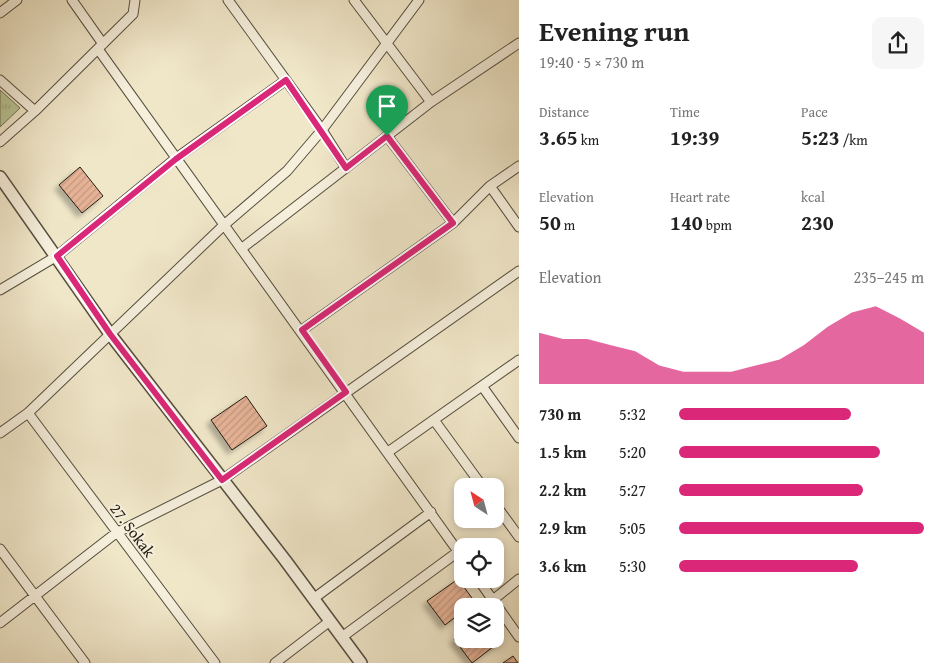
<!DOCTYPE html>
<meta charset="utf-8">
<style>
body{margin:0;font-family:"Gentium Book Plus",serif;background:#f6f6f6;color:#222;height:100vh;display:flex;flex-direction:column;font-size:19px;white-space:nowrap}
*{box-sizing:border-box;margin:0}
p{font-size:16px;color:#767676}
.icon{flex:none;width:28px;height:28px;fill:none;stroke:currentColor;stroke-width:2;stroke-linecap:round;stroke-linejoin:round}
.map{position:relative;flex:1;overflow:hidden}
.drawer{display:flex;flex-direction:column;background:#fff;width:425px}
.drawer>*{flex:none}
.needle{width:32px;rotate:324deg}
.buttons{position:absolute;left:454px;top:478px;display:grid;gap:10px}
.buttons a{display:grid;place-items:center;width:50px;height:50px;border-radius:10px;background:#fff;box-shadow:0 2px 8px #0003;font-size:25px}
.pin{position:absolute;display:grid;place-items:center;width:42px;height:42px;color:#fff;margin:-51px -21px;border-radius:50% 50% 50% 0;rotate:-45deg;box-shadow:0 0 5px #0007}
.pin .icon{rotate:45deg}
.round{display:grid;place-items:center;flex:none;width:52px;height:52px;border-radius:10px;background:#f6f6f6}
.headline{display:flex;align-items:center;justify-content:space-between;height:85px;padding:0 20px}
h1{font-size:28px;font-weight:700;line-height:38px}
.metrics{display:grid;grid-template-columns:repeat(3,1fr);gap:8px;height:85px;padding:5px 20px}
.metrics div{display:grid;align-content:center}
.metrics b{font-size:21px;font-weight:700}
.metrics small{font-size:14px;font-weight:400}
.metrics p{font-size:14px}
.chart{height:140px;padding:10px 20px}
.chart p{display:flex;justify-content:space-between}
.chart svg{width:100%;height:90px;margin-top:5px;fill:#db2777;opacity:.7}
ul{padding:0 20px;list-style:none;font-size:16px}
li{display:grid;grid-template-columns:80px 60px 1fr;align-items:center;height:38px}
li i{height:12px;border-radius:6px;background:#db2777}
main{display:flex;flex:1;min-height:0}
.map>svg:first-child{display:block}
.park{fill:url(#park-tufts);stroke:#6e7053}
.building{fill:url(#building-hatch);stroke:#211a10;filter:url(#shadow)}
.lines{fill:none;stroke-linecap:round;stroke-linejoin:round}
.minor-casing{stroke:#554d3e;stroke-width:11}
.tertiary-casing{stroke:#554d3e;stroke-width:14}
.minor{stroke:#f5efdc;stroke-width:9}
.tertiary{stroke:#f5efdc;stroke-width:11}
.route-casing{stroke:#fff;stroke-width:10}
.route{stroke:#db2777;stroke-width:6}
.labels{text-anchor:middle;dominant-baseline:central;stroke-width:4;stroke-linejoin:round;paint-order:stroke}
.street-label{font-size:16px;fill:#211a10;stroke:#f5efdc}
</style>
<main>
<div class="map">
<svg width="519" height="663" viewBox="0 0 519 663">
<defs>
<pattern id="park-tufts" width="24" height="20" patternUnits="userSpaceOnUse" patternTransform="scale(1.25)"><rect width="24" height="20" fill="#bac596"/><path d="M3 7l-1-3M5 7V3M7 7l1-3M15 17l-1-3M17 17v-4M19 17l1-3" fill="none" stroke="#a0a980"/></pattern>
<pattern id="building-hatch" width="6" height="6" patternUnits="userSpaceOnUse" patternTransform="scale(1.25)"><rect width="6" height="6" fill="#e5b296"/><path d="M-1 1l2-2M0 6l6-6M5 7l2-2" fill="none" stroke="#c49880"/></pattern>
<filter id="shadow"><feDropShadow dx="-4.5" dy="4.5" stdDeviation="2.5" flood-color="#0004"/></filter>
</defs>
<rect width="100%" height="100%" fill="#f0e7c9"/>
<filter id="stains"><feTurbulence type="fractalNoise" baseFrequency=".004" numOctaves="4"/><feColorMatrix values="0 0 0 0 .2 0 0 0 0 .09 0 0 0 0 .02 0 0 0 .5 -.17"/></filter>
<radialGradient id="worn" r=".72"><stop offset=".6" stop-color="#630" stop-opacity="0"/><stop offset="1" stop-color="#630" stop-opacity=".3"/></radialGradient>
<path class="park" d="M0 90 20 108 0 127Z"/>
<path class="building" d="M80 167 103 196 82 213 59 185Z
M246 396 267 426 232 450 211 420Z
M458 579 475 602 470 606H462V612L445 625 427 601Z
M495 631 502 640 472 663 454 639 462 633V639H495Z
M513 656 518 663H503Z"/>
<g class="lines">
<g class="minor-casing">
<path id="minor" d="M72 0 103 44
M228 0 322 130 346 168
M354 0 431 102
M0 13 17 0
M98 49 462 557
M0 80 35 111
M387 136 453 223
M0 142 35 111 133 14 135 0
M490 186 519 227
M241 249 431 102 519 43
M0 290 57 256 175 159 286 80
M302 330 453 223 490 186 519 166
M482 386 519 438
M28 413 215 663
M434 420 482 486
M0 433 28 413 224 225 287 171 322 130 419 0
M388 452 519 360
M495 504 519 537
M0 549 85 663
M478 579 519 637
M313 599 431 512
M493 600 519 579
M0 623 116 533 222 480 519 271
M342 637 459 551
M275 663 330 621"/>
</g>
<g class="tertiary-casing">
<path id="tertiary" d="M0 177 110 334 285 560 361 663"/>
</g>
<use href="#minor" class="minor"/>
<use href="#tertiary" class="tertiary"/>
</g>
<g class="lines">
<g class="route-casing">
<path id="route" d="M286 80 346 168 387 136 453 223 302 330 346 392 222 480 110 334 57 256 176 159Z"/>
</g>
<use href="#route" class="route"/>
</g>
<g class="labels">
<g class="street-label">
<text transform="translate(133 530) rotate(53)">27. Sokak</text>
</g>
</g>
<rect width="100%" height="100%" filter="url(#stains)"/>
<rect width="100%" height="100%" fill="url(#worn)"/>
</svg>
<div class="buttons">
<a><svg class="needle" viewBox="-14 -14 28 28"><path d="M0-13l5 13h-10z" fill="#e53935"/><path d="M0 13l5-13h-10z" fill="#767676"/></svg></a>
<a><svg class="icon" aria-label="locate" viewBox="0 0 24 24"><circle cx="12" cy="12" r="6"/><path d="M12 2v4M12 18v4M2 12h4M18 12h4"/></svg></a>
<a><svg class="icon" aria-label="layers" viewBox="0 0 24 24"><path d="M12 4l9 5-9 5-9-5zM3 14l9 5 9-5"/></svg></a>
</div>
<div class="pin" style="left:387px;top:136px;background:#1e9e55"><svg class="icon" aria-label="arrive" viewBox="0 0 24 24"><path d="M6 21V4h12l-3 4 3 4H6"/></svg></div>
</div>
<section class="drawer">
<div class="headline"><div><h1>Evening run</h1><p>19:40 · 5 × 730 m</p></div><a class="round"><svg class="icon" aria-label="share" viewBox="0 0 24 24"><path d="M12 15V3M7 8l5-5 5 5M5 13v7h14v-7"/></svg></a></div>
<div class="metrics">
<div><p>Distance</p><b>3.65<small> km</small></b></div>
<div><p>Time</p><b>19:39</b></div>
<div><p>Pace</p><b>5:23<small> /km</small></b></div>
</div>
<div class="metrics">
<div><p>Elevation</p><b>50<small> m</small></b></div>
<div><p>Heart rate</p><b>140<small> bpm</small></b></div>
<div><p>kcal</p><b>230</b></div>
</div>
<div class="chart"><p><span>Elevation</span>235–245 m</p>
<svg viewBox="0 0 160 44" preserveAspectRatio="none"><path d="M0 44V19L10 22L20 22L30 25L40 28L50 35L60 38L70 38L80 38L90 35L100 32L110 25L120 16L130 9L140 6L150 12L160 19V44z"/></svg>
</div>
<ul>
<li><b>730 m</b>5:32<i style="width:70%"></i></li>
<li><b>1.5 km</b>5:20<i style="width:82%"></i></li>
<li><b>2.2 km</b>5:27<i style="width:75%"></i></li>
<li><b>2.9 km</b>5:05<i style="width:100%"></i></li>
<li><b>3.6 km</b>5:30<i style="width:73%"></i></li>
</ul>
</section>
</main>
